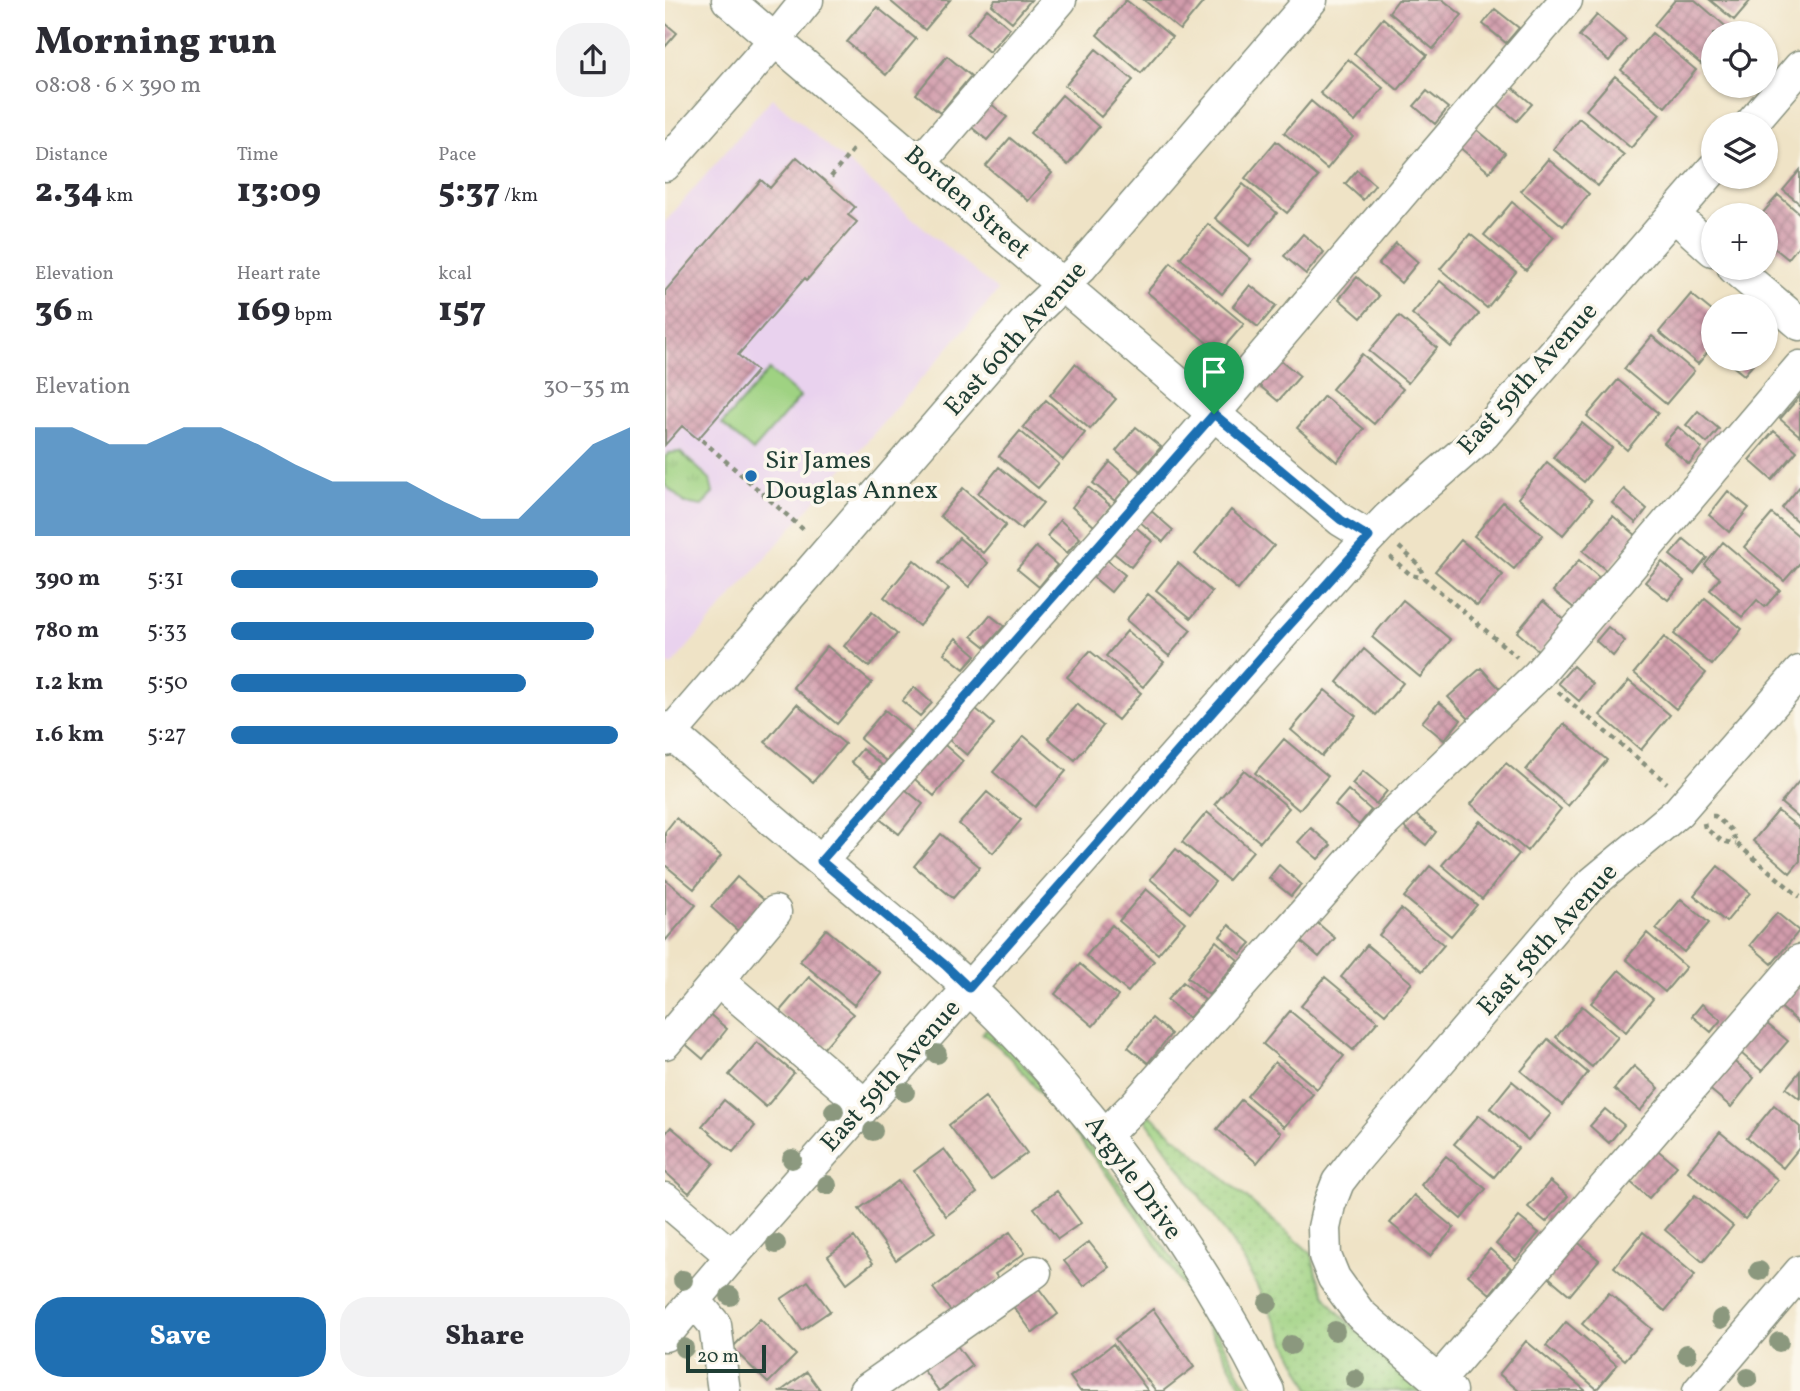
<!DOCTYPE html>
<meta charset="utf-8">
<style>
body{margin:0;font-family:Vollkorn,serif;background:#f2f2f3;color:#2b2b33;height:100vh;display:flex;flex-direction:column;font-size:26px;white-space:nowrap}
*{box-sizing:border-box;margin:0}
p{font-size:23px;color:#7c7c81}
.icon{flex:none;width:38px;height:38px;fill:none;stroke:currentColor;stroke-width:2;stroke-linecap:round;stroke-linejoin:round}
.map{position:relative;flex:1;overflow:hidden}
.sheet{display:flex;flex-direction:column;background:#fff;width:665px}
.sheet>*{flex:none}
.controls{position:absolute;left:1036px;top:21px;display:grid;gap:14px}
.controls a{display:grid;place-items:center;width:77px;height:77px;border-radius:50%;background:#fff;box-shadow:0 2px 5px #0004;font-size:35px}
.scale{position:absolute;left:21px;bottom:18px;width:80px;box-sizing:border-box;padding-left:7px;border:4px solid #1f3d34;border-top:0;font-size:19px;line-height:24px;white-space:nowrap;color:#1f3d34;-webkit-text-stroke:5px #fbf7ec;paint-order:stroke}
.pin{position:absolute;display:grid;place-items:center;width:60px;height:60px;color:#fff;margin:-72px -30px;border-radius:50% 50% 50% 0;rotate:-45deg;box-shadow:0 0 7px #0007}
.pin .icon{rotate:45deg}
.round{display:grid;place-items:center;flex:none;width:74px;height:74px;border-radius:28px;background:#f2f2f3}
.headline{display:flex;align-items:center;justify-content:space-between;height:119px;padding:0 35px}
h1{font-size:38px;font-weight:800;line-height:52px}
.stats{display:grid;grid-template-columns:repeat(3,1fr);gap:10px;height:119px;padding:7px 35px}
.stats div{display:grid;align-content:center}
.stats b{font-size:35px;font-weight:800}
.stats small{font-size:19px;font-weight:400}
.stats p{font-size:19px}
.chart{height:196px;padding:14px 35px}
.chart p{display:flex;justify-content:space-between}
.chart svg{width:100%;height:126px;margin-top:7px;fill:#1f6fb2;opacity:.7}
.cta{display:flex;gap:14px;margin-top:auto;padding:14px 35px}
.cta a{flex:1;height:80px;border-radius:28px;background:#1f6fb2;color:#fff;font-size:28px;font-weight:800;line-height:80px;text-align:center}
.cta a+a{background:#f2f2f3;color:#2b2b33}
ul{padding:0 35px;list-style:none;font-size:23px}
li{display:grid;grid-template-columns:112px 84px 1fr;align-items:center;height:52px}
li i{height:18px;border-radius:9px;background:#1f6fb2}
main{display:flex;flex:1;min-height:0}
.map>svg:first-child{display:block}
.built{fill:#e9d2ee}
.grass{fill:url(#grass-dots);stroke:#5f885b;stroke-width:2}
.park{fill:url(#park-tufts);stroke:#5f885b;stroke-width:2}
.pitch{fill:#9fd282;stroke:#5f885b;stroke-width:2}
.building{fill:url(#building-cross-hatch)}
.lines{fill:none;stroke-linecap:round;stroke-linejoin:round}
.minor-casing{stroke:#87907d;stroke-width:35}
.path{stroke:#87907d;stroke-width:4.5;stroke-dasharray:5 5;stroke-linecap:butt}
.minor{stroke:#fff;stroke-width:32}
.tree{fill:#8b987e}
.route-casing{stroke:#fff;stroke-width:14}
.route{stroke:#1f6fb2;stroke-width:9}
.poi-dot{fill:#1f6fb2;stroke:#fbf7ec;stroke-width:2.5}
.labels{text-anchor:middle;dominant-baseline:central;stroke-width:7;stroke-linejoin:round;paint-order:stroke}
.street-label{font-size:26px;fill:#1f3d34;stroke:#fbf7ec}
.poi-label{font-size:26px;fill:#1f3d34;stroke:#fbf7ec;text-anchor:start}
</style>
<main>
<section class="sheet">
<div class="headline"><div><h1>Morning run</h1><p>08:08 · 6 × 390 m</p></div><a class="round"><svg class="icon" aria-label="share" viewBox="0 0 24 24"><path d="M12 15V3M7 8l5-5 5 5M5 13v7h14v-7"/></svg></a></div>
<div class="stats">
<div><p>Distance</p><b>2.34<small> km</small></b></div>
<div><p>Time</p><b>13:09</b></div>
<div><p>Pace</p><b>5:37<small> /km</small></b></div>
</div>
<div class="stats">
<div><p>Elevation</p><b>36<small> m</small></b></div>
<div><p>Heart rate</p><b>169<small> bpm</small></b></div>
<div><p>kcal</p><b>157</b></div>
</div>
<div class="chart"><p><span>Elevation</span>30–35 m</p>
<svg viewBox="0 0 160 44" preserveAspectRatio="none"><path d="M0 44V6L10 6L20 12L30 12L40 6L50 6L60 12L70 19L80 25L90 25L100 25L110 32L120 38L130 38L140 25L150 12L160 6V44z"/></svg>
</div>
<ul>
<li><b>390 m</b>5:31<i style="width:92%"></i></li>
<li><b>780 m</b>5:33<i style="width:91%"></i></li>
<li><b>1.2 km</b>5:50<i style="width:74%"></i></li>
<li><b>1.6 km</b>5:27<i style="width:97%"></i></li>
</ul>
<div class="cta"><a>Save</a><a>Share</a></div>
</section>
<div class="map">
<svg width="1135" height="1391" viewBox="0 0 1135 1391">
<defs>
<pattern id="grass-dots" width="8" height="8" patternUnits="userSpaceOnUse" patternTransform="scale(1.75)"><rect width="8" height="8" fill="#9fd282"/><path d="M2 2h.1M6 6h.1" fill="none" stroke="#88b571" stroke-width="1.8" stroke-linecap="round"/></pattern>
<pattern id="park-tufts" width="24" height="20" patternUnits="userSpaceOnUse" patternTransform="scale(1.75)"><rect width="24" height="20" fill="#9fd282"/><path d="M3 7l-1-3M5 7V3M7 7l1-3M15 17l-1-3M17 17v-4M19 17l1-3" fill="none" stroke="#88b571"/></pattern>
<pattern id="building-cross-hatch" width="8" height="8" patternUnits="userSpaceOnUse" patternTransform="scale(1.75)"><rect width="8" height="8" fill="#d29cac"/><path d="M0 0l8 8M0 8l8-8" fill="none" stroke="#aa808d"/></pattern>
</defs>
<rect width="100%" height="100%" fill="#fbf7ec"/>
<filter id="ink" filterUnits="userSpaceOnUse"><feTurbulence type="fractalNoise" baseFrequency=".0143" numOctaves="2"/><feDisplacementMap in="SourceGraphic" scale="14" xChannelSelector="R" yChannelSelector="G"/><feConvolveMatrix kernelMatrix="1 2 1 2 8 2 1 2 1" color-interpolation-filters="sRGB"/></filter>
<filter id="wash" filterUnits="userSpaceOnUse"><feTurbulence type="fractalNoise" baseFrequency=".00686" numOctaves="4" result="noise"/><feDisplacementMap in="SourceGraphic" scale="28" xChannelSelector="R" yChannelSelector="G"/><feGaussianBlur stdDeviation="1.57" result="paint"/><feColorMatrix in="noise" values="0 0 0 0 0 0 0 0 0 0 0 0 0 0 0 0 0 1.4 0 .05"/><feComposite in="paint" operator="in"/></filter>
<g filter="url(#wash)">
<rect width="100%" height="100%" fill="#efe3c6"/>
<path class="built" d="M107 98 333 291 6 666 0 661V222Z"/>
<path class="grass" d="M321 1029C355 1055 387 1098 414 1132 439 1164 465 1196 488 1230 524 1281 555 1336 584 1391H579C522 1286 456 1184 377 1095 358 1074 341 1049 317 1034Z
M485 1115 647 1254 651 1273 660 1295 671 1310 688 1327 763 1391H646L579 1261 556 1226 480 1119Z"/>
<path class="park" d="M15 452 45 479 48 493 37 506 20 503 0 485V457L4 453Z"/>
<path class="pitch" d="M104 370 135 397 88 451 57 424Z"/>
<g id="blocks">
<path class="building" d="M224 0H285L260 30Z
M330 0H366L347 22 327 5Z
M461 0 507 37 476 73 432 35Z
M479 0H540L515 30Z
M733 0H778L797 15 768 49 724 12Z
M1010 0H1030L1065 30 1062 33H1048V50L1036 64 989 25Z
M1045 0H1086L1069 20Z
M212 7 251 39 221 75 182 42Z
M322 9 345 28 324 52 302 34Z
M830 9 854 28 841 43 818 24Z
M932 15 961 40 944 61 914 36Z
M718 18 762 55 733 90 689 53Z
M0 23 12 33 0 47Z
M987 33 1031 70 1000 107 956 70Z
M431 49 468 80 436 117 400 86Z
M282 56 306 76 275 113 251 94Z
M683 59 718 88 690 122 655 93Z
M950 76 995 114 966 148 921 110Z
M847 87 867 104 852 121 832 104Z
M762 91 783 108 770 124 749 106Z
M397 95 434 127 403 165 365 133Z
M320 99 342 117 322 140 300 122Z
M646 101 688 137 662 169 619 133Z
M914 118 959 155 933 186 888 149Z
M810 128 840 153 824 172 794 147Z
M345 138 387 173 363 201 321 166Z
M611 141 653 177 622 213 580 178Z
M132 157 190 207 183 215 192 222 142 280 140 278 73 355 92 371 33 439 17 426 0 445V291L96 180 105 188Z
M883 159 924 194 898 226 856 191Z
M692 170 710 185 698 200 680 184Z
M1135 170V204L1118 190Z
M578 184 612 213 584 246 550 218Z
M1113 195 1135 214V244L1123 259 1101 241V215H1096Z
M847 202 889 237 861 270 819 235Z
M543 224 586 259 557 294 515 258Z
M638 234 659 252 641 274 619 256Z
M805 234 851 272 822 308 775 269Z
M731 243 753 262 736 283 714 264Z
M506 263 579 324 554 353 482 292Z
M692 277 714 296 696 318 674 299Z
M775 281 814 314 786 347 747 314Z
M585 285 611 306 593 327 568 306Z
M1026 294 1048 312V346L1033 364 994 332Z
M734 316 772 348 743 383 704 351Z
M987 336 1029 371 1001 404 959 369Z
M697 354 738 389 709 424 667 389Z
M612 357 635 376 613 401 590 382Z
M1059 359H1093L1079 375Z
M410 364 451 399 425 429 385 395Z
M953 380 993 413 962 450 922 416Z
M659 396 699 429 672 462 632 428Z
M1135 396V436L1115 419Z
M381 400 420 433 398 460 358 427Z
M1033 411 1054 429 1042 443 1021 425Z
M917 423 947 448 919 482 888 457Z
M471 427 496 447 475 471 451 451Z
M1013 427 1037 448 1024 464 999 443Z
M355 431 394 464 373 488 334 456Z
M1109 431 1132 451 1107 480 1084 460Z
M445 462 467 481 450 501 428 483Z
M882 462 927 500 898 535 853 498Z
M334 467 378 503 356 529 313 493Z
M1135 486V524L1117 508Z
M423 487 446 506 429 526 407 507Z
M298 488 341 525 318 553 275 516Z
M959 489 982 509 971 523 947 503Z
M1063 491 1084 508 1064 532 1044 515Z
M838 502 878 535 849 569 809 536Z
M484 509 508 530 498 542 474 521Z
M566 510 609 546 573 590 530 554Z
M1107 514 1135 537V563L1119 581 1079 547Z
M948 516 972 536 942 571 918 551Z
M395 520 415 538 402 553 382 536Z
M466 523 487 541 466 567 444 549Z
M294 538 323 563 304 587 274 562Z
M1019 539 1042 558 1029 574 1005 555Z
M796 540 838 575 812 606 770 571Z
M1058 542 1115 590 1100 607 1092 600 1077 617 1045 590 1055 578 1040 565Z
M371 547 392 565 374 587 352 569Z
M435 554 460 575 446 592 421 571Z
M249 560 284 589 254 626 219 597Z
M914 560 936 579 910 609 888 591Z
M997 562 1019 581 1003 600 980 582Z
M513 563 547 592 526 618 491 590Z
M483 594 526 630 504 656 461 620Z
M1040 598 1077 629 1047 665 1009 634Z
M738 600 786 640 755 677 707 637Z
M878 601 901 621 875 652 852 632Z
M207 612 232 634 204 667 179 646Z
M325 615 339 626 321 647 307 636Z
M943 627 960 641 948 656 931 641Z
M462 631 499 662 478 687 441 656Z
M999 637 1041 673 1011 709 969 673Z
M291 638 311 655 299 669 279 653Z
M162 646 207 683 172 724 128 687Z
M699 649 738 683 711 715 672 682Z
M425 651 476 693 453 720 402 677Z
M908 666 928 684 914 701 893 683Z
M816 668 836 690 804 719 783 697Z
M964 681 1005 715 976 750 935 715Z
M249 687 267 703 255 716 237 701Z
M660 690 691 716 657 756 626 730Z
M774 702 796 720 779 740 757 722Z
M132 704 180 744 148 782 100 742Z
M305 704 329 724 302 755 278 735Z
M412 704 438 726 410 760 383 738Z
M220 710 246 732 221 761 195 739Z
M899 724 942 760 903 806 861 770Z
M359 736 401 771 370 807 328 772Z
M273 739 298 761 269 796 244 774Z
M619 739 663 776 634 810 590 773Z
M197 749 217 765 206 778 186 762Z
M841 763 896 809 862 851 806 804Z
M579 770 624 808 595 842 550 804Z
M698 771 722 791 711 804 687 784Z
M1135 780V819L1116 803Z
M236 786 258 804 234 834 211 816Z
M683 790 706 810 694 825 670 805Z
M322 792 356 820 328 853 294 824Z
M1113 811 1135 829V861L1125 873 1088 841Z
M542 812 588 851 563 880 517 842Z
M750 814 771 832 761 845 739 827Z
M11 818 56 856 29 889 0 865V832Z
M815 821 854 854 817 899 777 865Z
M646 828 666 845 653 859 633 842Z
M276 834 315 867 288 898 249 866Z
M511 849 550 882 525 913 485 879Z
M614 865 636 884 626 896 604 878Z
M765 866 812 905 786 936 739 897Z
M1053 866 1085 893 1061 922 1029 895Z
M72 877 99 900 73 931 46 907Z
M0 879 31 905 0 941Z
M481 889 520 922 493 954 454 921Z
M1016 899 1044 923 1019 952 991 929Z
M736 909 779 945 757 971 714 935Z
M1112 913 1134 931 1107 964 1085 945Z
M649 920 670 938 654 957 633 939Z
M447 925 489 961 463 992 421 956Z
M564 925 586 943 576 954 555 936Z
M161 929 215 973 189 1005 135 961Z
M982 933 1021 967 1000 992 961 959Z
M551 941 573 960 544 995 522 977Z
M702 945 747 983 720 1014 676 977Z
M415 964 453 996 428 1026 390 994Z
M954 970 988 999 961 1032 926 1003Z
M144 977 188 1014 158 1049 114 1012Z
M660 977 713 1021 688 1050 636 1006Z
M518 982 540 1000 524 1018 502 1000Z
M1135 985V1024L1112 1004Z
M1037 1004 1056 1020 1046 1032 1027 1016Z
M917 1006 953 1037 927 1067 891 1037Z
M625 1011 679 1056 652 1089 598 1044Z
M42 1012 62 1029 38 1059 17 1041Z
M487 1018 506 1034 483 1063 463 1047Z
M1096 1019 1123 1041 1097 1071 1071 1049Z
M883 1039 923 1073 897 1105 856 1071Z
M92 1042 129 1073 101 1107 64 1075Z
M1066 1059 1089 1078 1066 1107 1042 1087Z
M610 1062 648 1094 619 1127 582 1096Z
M969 1066 994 1088 975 1111 949 1089Z
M1135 1071V1099L1121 1088Z
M847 1081 886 1114 863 1140 825 1108Z
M320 1097 362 1153 326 1180 284 1125Z
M59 1100 90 1126 68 1152 37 1126Z
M576 1100 616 1133 592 1163 552 1129Z
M1109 1105 1135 1127V1147L1118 1168 1082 1138Z
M940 1109 959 1125 944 1143 925 1126Z
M814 1115 853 1148 829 1177 789 1144Z
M6 1127 49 1163 24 1193 0 1172V1134Z
M1055 1132 1113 1180 1080 1219 1023 1171Z
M990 1148 1012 1166 984 1198 963 1180Z
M279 1149 312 1193 281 1216 249 1171Z
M781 1156 821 1189 796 1219 756 1185Z
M233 1181 270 1232 231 1260 194 1209Z
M885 1181 903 1196 881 1222 863 1207Z
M392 1191 416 1223 393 1239 369 1208Z
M749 1195 789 1228 765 1256 725 1223Z
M1030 1195 1068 1226 1038 1262 1000 1230Z
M854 1217 874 1233 851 1260 831 1244Z
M345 1232 360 1253 330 1274 334 1280 287 1313 268 1288Z
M978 1232 1030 1275 1000 1311 949 1267Z
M189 1237 208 1263 182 1283 163 1256Z
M909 1239 934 1260 905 1295 880 1274Z
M424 1242 444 1267 419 1286 399 1261Z
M825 1249 846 1268 825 1294 803 1275Z
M143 1281 165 1311 137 1330 116 1299Z
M372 1286 393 1314 368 1333 347 1305Z
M944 1293 987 1329 960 1360 917 1324Z
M488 1309 529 1367 498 1391H491L450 1339Z
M95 1319 131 1355 103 1383 67 1348Z
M901 1322 952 1365 932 1389 881 1346Z
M861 1341 921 1391H854L834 1374Z
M290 1343 307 1366 274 1391 257 1368Z
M448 1344 483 1391H415L405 1377Z
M142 1372 156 1391H116Z"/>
</g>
</g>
<g filter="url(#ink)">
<use href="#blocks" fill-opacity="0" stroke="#87907d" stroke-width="2"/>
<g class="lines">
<g class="minor-casing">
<path id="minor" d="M63 0 549 414 676 520 704 537
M1086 124 1135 67
M255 163 395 0
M0 165 110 40 142 0
M1009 215 1048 250
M1069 268 1135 324
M0 728C60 780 120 831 181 882 234 927 287 970 336 1019 443 1128 534 1254 603 1391
M0 740 372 309 416 267 646 0
M156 861 529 437 901 0
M54 981 200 1105
M0 1043 110 912
M440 1135 471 1104 720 822 873 675 1135 367
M0 1199 67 1256
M30 1301 50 1325 59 1391
M0 1335 67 1256 684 559 723 518 819 434 1048 169
M773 1381 1135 961
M200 1391 370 1272
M785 1391 695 1314 669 1278 660 1256 659 1228 664 1205 673 1182 690 1160 924 886 1013 812 1135 672
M1034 1391 1135 1272"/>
</g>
<path class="path" d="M166 177 190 147
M37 440 140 531
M734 547 754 565 759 578 852 657
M725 557 746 575 758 578
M893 692 1002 783
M1047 816H1050L1066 830 1072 844 1135 897
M1039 823 1040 828 1057 841 1071 844"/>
<use href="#minor" class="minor"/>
</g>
<g class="tree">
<circle cx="272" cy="1054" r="10"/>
<circle cx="240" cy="1092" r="10"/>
<circle cx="169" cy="1111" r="10"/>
<circle cx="208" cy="1131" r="10"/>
<circle cx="127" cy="1159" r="10"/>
<circle cx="162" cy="1185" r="10"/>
<circle cx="111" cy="1244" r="10"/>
<circle cx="1094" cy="1271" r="10"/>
<circle cx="18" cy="1280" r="10"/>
<circle cx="65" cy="1296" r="10"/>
<circle cx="603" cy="1303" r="10"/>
<circle cx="1056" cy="1319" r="10"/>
<circle cx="670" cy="1331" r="10"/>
<circle cx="1114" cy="1342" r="10"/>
<circle cx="626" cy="1345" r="10"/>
<circle cx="19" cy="1348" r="10"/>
<circle cx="1022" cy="1354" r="10"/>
<circle cx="1083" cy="1378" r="10"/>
<circle cx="690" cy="1379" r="10"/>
</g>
</g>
<g class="lines" filter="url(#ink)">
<g class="route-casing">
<path id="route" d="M549 414 676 520 704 537 612 639 304 988 280 965 156 861Z"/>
</g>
<use href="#route" class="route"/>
</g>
<circle class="poi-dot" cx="86" cy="476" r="7"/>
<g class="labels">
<g class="street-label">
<text transform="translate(302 203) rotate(41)">Borden Street</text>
<text transform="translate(351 339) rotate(-48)">East 60th Avenue</text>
<text transform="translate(863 379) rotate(-48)">East 59th Avenue</text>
<text transform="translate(883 940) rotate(-48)">East 58th Avenue</text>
<text transform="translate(226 1076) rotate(-48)">East 59th Avenue</text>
<text transform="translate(468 1178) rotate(54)">Argyle Drive</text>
</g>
<g class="poi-label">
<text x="100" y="461">Sir James<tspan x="100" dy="30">Douglas Annex</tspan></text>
</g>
</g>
</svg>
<div class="controls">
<a><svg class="icon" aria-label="locate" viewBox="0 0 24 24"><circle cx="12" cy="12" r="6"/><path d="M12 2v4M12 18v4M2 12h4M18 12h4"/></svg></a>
<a><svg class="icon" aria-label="layers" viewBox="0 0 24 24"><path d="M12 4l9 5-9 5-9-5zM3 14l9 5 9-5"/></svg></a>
<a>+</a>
<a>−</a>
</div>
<div class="scale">20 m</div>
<div class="pin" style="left:549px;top:414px;background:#1e9e55"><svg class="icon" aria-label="arrive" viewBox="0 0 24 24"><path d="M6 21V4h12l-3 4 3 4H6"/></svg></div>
</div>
</main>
